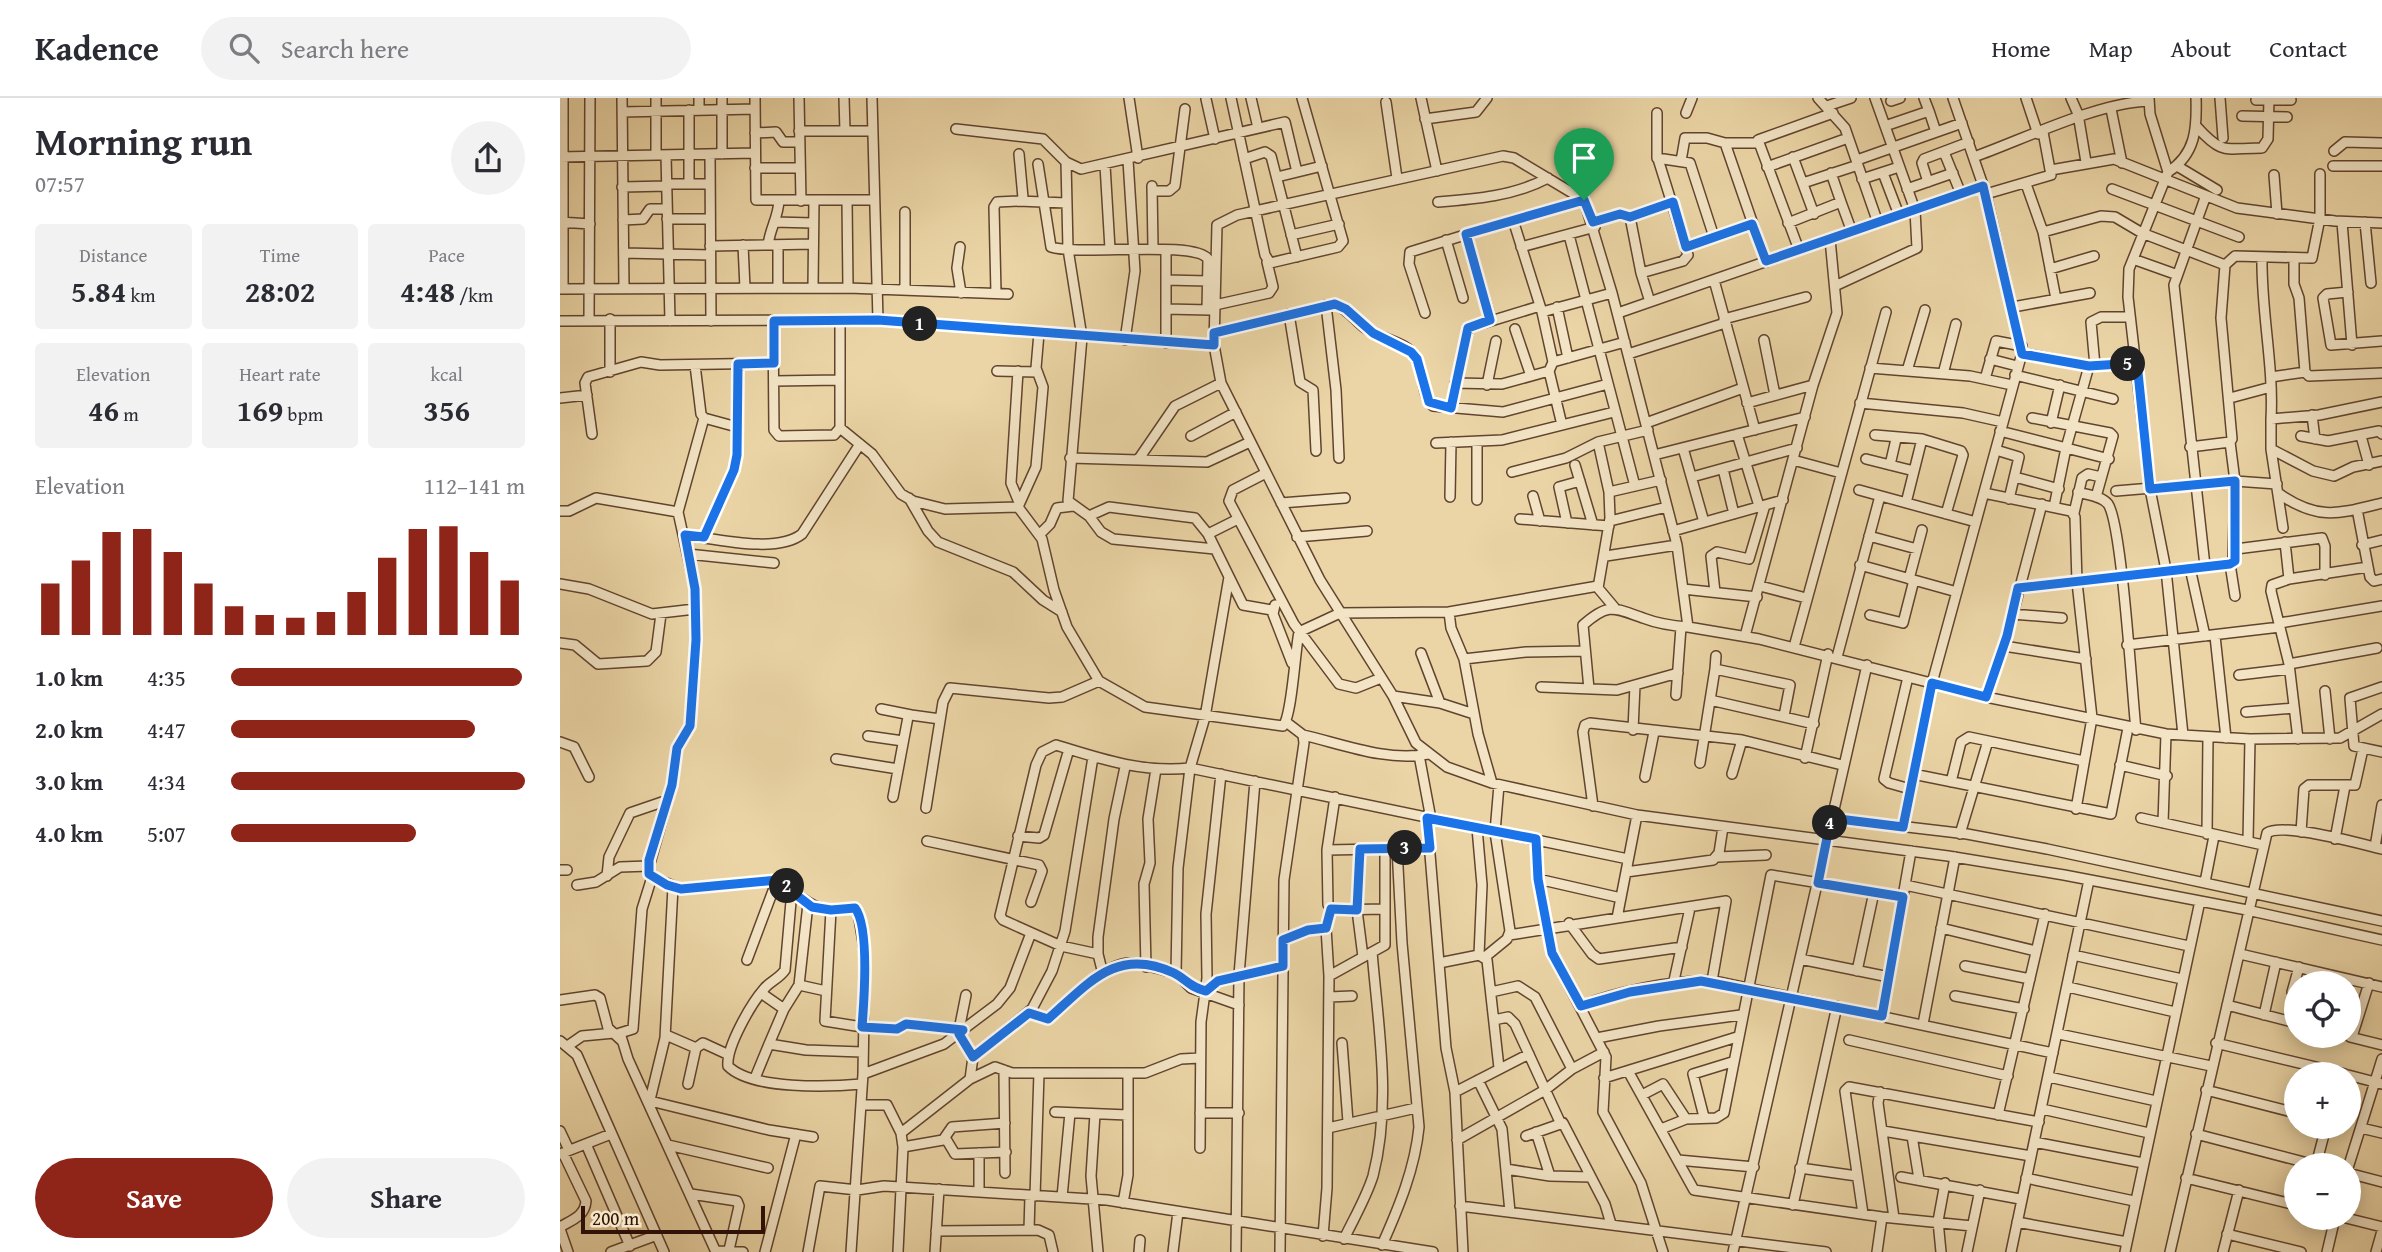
<!DOCTYPE html>
<meta charset="utf-8">
<style>
body{margin:0;font-family:"Gentium Book Plus",serif;background:#f2f2f3;color:#2b2b33;height:100vh;display:flex;flex-direction:column;font-size:26px;white-space:nowrap}
*{box-sizing:border-box;margin:0}
p{font-size:23px;color:#7c7c81}
.icon{flex:none;width:38px;height:38px;fill:none;stroke:currentColor;stroke-width:2;stroke-linecap:round;stroke-linejoin:round}
.map{position:relative;flex:1;overflow:hidden}
.drawer{display:flex;flex-direction:column;background:#fff;width:560px}
.drawer>*{flex:none}
.buttons{position:absolute;left:1724px;top:873px;display:grid;gap:14px}
.buttons a{display:grid;place-items:center;width:77px;height:77px;border-radius:50%;background:#fff;box-shadow:0 4px 18px #0003;font-size:35px}
.scale{position:absolute;left:21px;bottom:18px;width:184px;box-sizing:border-box;padding-left:7px;border:4px solid #331307;border-top:0;font-size:19px;line-height:24px;white-space:nowrap;color:#331307;-webkit-text-stroke:5px #f2e4c5;paint-order:stroke}
.pin{position:absolute;display:grid;place-items:center;width:60px;height:60px;color:#fff;margin:-72px -30px;border-radius:50% 50% 50% 0;rotate:-45deg;box-shadow:0 0 7px #0007}
.pin .icon{rotate:45deg}
.km{position:absolute;width:35px;height:35px;margin:-18px;border-radius:50%;background:#222;color:#fff;font-size:19px;line-height:35px;text-align:center}
.round{display:grid;place-items:center;flex:none;width:74px;height:74px;border-radius:37px;background:#f2f2f3}
.overview{display:flex;align-items:center;justify-content:space-between;height:119px;padding:0 35px}
h1{font-size:38px;font-weight:800;line-height:52px}
.figures{display:grid;grid-template-columns:repeat(3,1fr);gap:10px;height:119px;padding:7px 35px}
.figures div{display:grid;align-content:center;border-radius:7px;background:#f2f2f3;text-align:center}
.figures b{font-size:30px;font-weight:800}
.figures small{font-size:19px;font-weight:400}
.figures p{font-size:19px}
.chart{height:196px;padding:14px 35px}
.chart p{display:flex;justify-content:space-between}
.chart svg{width:100%;height:126px;margin-top:7px;stroke:#8f2418;stroke-width:6}
.button{display:flex;gap:14px;margin-top:auto;padding:14px 35px}
.button a{flex:1;height:80px;border-radius:42px;background:#8f2418;color:#fff;font-size:28px;font-weight:800;line-height:80px;text-align:center}
.button a+a{background:#f2f2f3;color:#2b2b33}
ul{padding:0 35px;list-style:none;font-size:23px}
li{display:grid;grid-template-columns:112px 84px 1fr;align-items:center;height:52px}
li i{height:18px;border-radius:9px;background:#8f2418}
header{display:flex;align-items:center;gap:42px;box-sizing:border-box;height:98px;padding:0 35px;background:#fff;border-bottom:2px solid #e1e1e2}
header strong{font-size:33px}
nav{display:flex;gap:38px;margin-inline-start:auto;font-size:24px}
.search{width:490px;height:63px;background:#f2f2f3;display:flex;align-items:center;gap:18px;box-sizing:border-box;padding:0 24px;border-radius:38px;color:#7c7c81;font-size:26px}
main{display:flex;flex:1;min-height:0}
.map>svg:first-child{display:block}
.lines{fill:none;stroke-linecap:round;stroke-linejoin:round}
.minor-casing{stroke:#61442f;stroke-width:12}
.minor{stroke:#f2e4c5;stroke-width:9}
.route-casing{stroke:#fff;stroke-width:14}
.route{stroke:#1a73e8;stroke-width:9}
</style>
<header>
<strong>Kadence</strong>
<div class="search"><svg class="icon" aria-label="search" viewBox="0 0 24 24"><circle cx="10" cy="10" r="6"/><path d="M15 15l6 6"/></svg>Search here</div>
<nav><a>Home</a><a>Map</a><a>About</a><a>Contact</a></nav>
</header>
<main>
<section class="drawer">
<div class="overview"><div><h1>Morning run</h1><p>07:57</p></div><a class="round"><svg class="icon" aria-label="share" viewBox="0 0 24 24"><path d="M12 15V3M7 8l5-5 5 5M5 13v7h14v-7"/></svg></a></div>
<div class="figures">
<div><p>Distance</p><b>5.84<small> km</small></b></div>
<div><p>Time</p><b>28:02</b></div>
<div><p>Pace</p><b>4:48<small> /km</small></b></div>
</div>
<div class="figures">
<div><p>Elevation</p><b>46<small> m</small></b></div>
<div><p>Heart rate</p><b>169<small> bpm</small></b></div>
<div><p>kcal</p><b>356</b></div>
</div>
<div class="chart"><p><span>Elevation</span>112–141 m</p>
<svg viewBox="0 0 160 44" preserveAspectRatio="none"><path d="M5 44V26M15 44V18M25 44V8M35 44V7M45 44V15M55 44V26M65 44V34M75 44V37M85 44V38M95 44V36M105 44V29M115 44V17M125 44V7M135 44V6M145 44V15M155 44V25"/></svg>
</div>
<ul>
<li><b>1.0 km</b>4:35<i style="width:99%"></i></li>
<li><b>2.0 km</b>4:47<i style="width:83%"></i></li>
<li><b>3.0 km</b>4:34<i style="width:100%"></i></li>
<li><b>4.0 km</b>5:07<i style="width:63%"></i></li>
</ul>
<div class="button"><a>Save</a><a>Share</a></div>
</section>
<div class="map">
<svg width="1822" height="1154" viewBox="0 0 1822 1154">
<rect width="100%" height="100%" fill="#ebd5a6"/>
<filter id="stains"><feTurbulence type="fractalNoise" baseFrequency=".00286" numOctaves="4"/><feColorMatrix values="0 0 0 0 .2 0 0 0 0 .09 0 0 0 0 .02 0 0 0 .5 -.17"/></filter>
<radialGradient id="worn" r=".72"><stop offset=".6" stop-color="#630" stop-opacity="0"/><stop offset="1" stop-color="#630" stop-opacity=".3"/></radialGradient>
<g class="lines">
<g class="minor-casing">
<path id="minor" d="M3 0V191
M62 0 64 191
M195 0 196 102H314
M239 0 241 103
M284 0 285 33
M312 0 318 222
M569 0 578 60
M671 0 705 157 710 165 778 149 783 143 742 0
M691 0 698 30
M861 0 877 73
M1258 0 1285 30 1318 125
M1466 0 1478 36
M1511 0 1518 16 1526 64
M1589 0 1590 16 1608 74 1569 171 1568 199 1590 391 1606 472 1623 637
M1660 0 1663 40
M646 1 655 41
M1696 2H1731
M1331 3 1340 0
M826 4 837 80
M1267 8 1291 0
M1551 11 1562 65
M139 12V0
M1369 13 1376 34
M62 14 195 11
M1097 15V60L1130 65 1154 139
M1126 15 1132 0
M1682 18 1727 19
M865 21 916 14 927 0
M1325 28 1369 13 1364 0
M1637 29C1663 58 1666 50 1702 50L1708 41 1709 0
M396 31 483 41 506 64 521 71 725 24 737 74
M239 33H312
M195 35 216 34 223 44H239
M1165 45 1206 164
M1774 53 1785 44 1822 45
M1384 54 1401 96
M150 56 151 223
M162 56V0
M96 57V0
M106 57 110 223
M0 59 195 55
M1233 59 1254 116
M1414 59C1464 41 1537 5 1588 3
M684 61 705 54 711 58 737 159
M1297 62 1402 25
M1121 63 1125 40H1147L1165 45H1198
M506 64 508 151 522 239 508 403 529 418 549 409 635 420 648 436 678 421
M478 66 491 149C519 158 635 142 648 161L647 212
M545 67 550 151
M1617 68 1657 92
M1773 68H1822
M1207 69 1288 40
M195 70H240
M1491 72 1554 61 1677 110 1775 123 1822 125
M1608 74C1636 56 1637 30 1636 0
M1323 75 1339 117
M1714 77 1717 116
M717 79 762 68
M1302 81 1339 69
M1368 84 1362 65 1364 61 1409 44
M1243 85 1298 67
M107 86H150
M129 86V12
M1466 86 1483 134 1496 201
M592 88 593 150
M62 89 107 88
M1347 91 1393 75
M1552 91 1679 139
M592 93H609L615 88 625 11
M1426 96 1491 77 1483 34
M287 102 288 190
M459 103 506 105
M878 104C916 101 954 98 988 80
M1281 104 1292 134
M107 121H150
M63 122 83 121 90 111H107
M0 124 30 126
M214 124 253 125
M1033 124 1060 116 1070 119
M1782 124 1792 247
M1805 124 1811 185
M1228 125 1281 104 1271 75
M1483 134 1541 118 1555 119 1582 135 1665 167
M906 136 931 222
M731 137 779 126
M1009 137 1075 388
M886 142 903 200
M183 147 185 190
M208 147C210 130 218 120 219 103
M218 147V190
M150 148 253 146
M400 149 397 170 401 195
M961 149 1035 129
M1126 149 1192 126
M1239 152 1198 42 1273 15
M64 155 150 157
M1702 159C1701 214 1714 267 1711 321
M1573 161 1615 176
M1734 161V186L1739 200 1745 274 1749 278 1822 275
M1490 171 1534 158
M1081 175 1123 163 1128 157 1098 61
M606 182 648 183
M1154 182 1195 332
M1277 187 1357 150 1355 112 1315 0
M253 190 254 102
M0 191 288 190 448 196
M345 192V114
M1788 194 1767 196 1763 200 1771 247 1822 243
M436 195 434 109 437 104 459 103 463 100 459 56
M1090 204 1081 175 1070 119 1113 104
M655 207 709 195 713 189 707 164
M766 207 776 292 779 360
M997 209 1008 260
M1453 209 1530 195
M606 211 650 212
M982 214 1052 195
M865 215 849 166 850 154 953 122
M1058 215 1423 88
M729 216 740 284 753 292 756 353
M1164 221 1246 199
M0 223 318 222 654 247
M29 223 30 0
M213 223 214 332 219 338 274 337 280 330V223
M955 231 971 278
M479 235 476 270 483 289 476 369 458 409 482 441 494 492 507 529 539 583 585 609 723 628C732 618 735 553 739 534L780 515 889 514
M654 235 775 206C788 212 795 222 805 230 821 242 848 243 857 261 864 275 861 298 873 308L943 314 1048 286
M565 242 575 173 568 62
M1204 242 1215 297
M606 245V152
M1462 255 1529 268 1577 265
M1068 256 1165 225
M1430 261 1457 268
M993 264 982 214 953 122 1024 102
M135 267 141 316 144 320 177 329
M1535 268 1531 224 1541 219H1569
M1310 270 1410 278 1452 287
M437 273 477 274
M458 273 451 385 458 402
M989 273 1002 327
M1347 273 1365 212
M50 274V221
M1383 276 1396 226
M1455 277 1553 301
M1711 279 1745 274
M1425 281 1436 243 1462 248
M214 283 280 282
M895 285 942 286 989 273 993 264 1065 244
M927 287 936 243
M0 300 27 297
M1670 300 1711 289
M1187 305 1253 287
M1300 305 1403 315 1443 324
M891 310 908 230 980 208
M1752 317 1755 341
M144 320 118 414 135 491 136 542 130 628 117 650 112 687 88 772 92 779 121 791 217 782C250 804 250 815 292 810L298 814 305 856 303 976 291 1154
M1472 320 1550 335 1553 338 1536 399
M1086 325 1183 290
M1491 325 1500 287
M280 330 312 356 341 396 353 403 385 411 458 409
M1440 333 1549 361
M32 336 25 285 28 279 81 264 100 267 214 265
M1177 336 1199 408
M1315 337 1362 341 1401 353 1403 357 1386 416
M631 338 676 314
M1741 338 1768 343 1819 333 1822 336
M1801 338 1809 367
M917 344V402
M1038 344 1049 394 1050 420 1038 490 1054 509
M876 345 942 342 1054 314
M1630 349 1670 344 1672 341 1661 220 1665 167 1675 158 1752 160 1760 120V76
M1123 350 1144 424
M1711 351 1753 373 1774 378 1793 369 1822 363
M1436 352 1459 359 1449 401
M1094 357 1245 319
M510 360 647 364 690 344
M1306 361 1354 373
M578 362 615 308 661 285
M1233 362 1281 375
M1015 367 1033 427
M1330 367 1336 341
M1163 371 1174 416
M952 374 1006 360 1038 344 1088 332
M706 375 673 392 669 403 734 526 779 586 796 590 821 580
M1132 379 1237 350
M1455 379 1499 391
M1299 392 1416 424
M1556 393 1675 383 1717 386
M1049 394 1101 382
M1518 394C1527 397 1542 398 1548 406 1562 426 1572 596 1576 632
M1424 395 1511 413 1515 419 1517 484 1532 620 1516 711
M1718 395C1758 423 1778 416 1822 405
M973 398 980 423
M890 399 891 344
M349 400 368 433 378 444 453 474 483 502 502 514
M721 405 785 400
M1346 405 1362 341
M1494 409 1506 350 1529 268
M1797 411 1810 479 1814 483 1822 481
M0 413H9L36 400 118 414
M1514 415 1522 380 1528 376 1541 379
M529 418 541 434 553 441 655 451
M960 421 1049 428
M1050 423 1107 409
M1007 425 999 389 1020 383
M1723 430 1711 351V321L1759 317 1822 304
M1113 433 1223 402
M648 436 683 507 712 512
M125 437C157 441 217 456 242 436L300 346
M479 437 490 426 497 410 513 408
M1309 438 1357 451
M144 439 174 372 177 357 178 266
M737 439 807 433
M1725 444 1729 481
M1802 447 1822 442
M1676 451 1762 440 1765 448V477
M128 456 214 465
M1046 458 1117 447
M1670 466 1675 498
M1300 467 1397 494
M1645 468 1614 187 1645 100
M1630 470 1645 538
M1349 481 1362 432
M0 486 29 491 92 516 135 511
M1200 488 1246 500
M1458 490 1673 465 1675 383 1670 344
M1123 491 1197 499
M1155 494 1151 458 1157 454 1189 461 1205 407
M715 507 713 516 732 565
M1452 516 1502 520
M1310 517 1343 525 1354 482
M1720 525 1822 508
M1185 538 1253 287 1277 215 1270 141
M1655 538 1666 640
M0 545 15 547 38 566 87 563 96 554 101 516
M1567 547 1720 529
M1444 548 1526 561
M1234 549 1326 214
M861 555 880 605
M1277 559 1320 398
M904 561 966 554 1025 553
M1729 566 1817 550
M1155 571 1156 558
M1679 577 1729 571
M1348 579 1324 681 1329 685 1350 691
M981 589 1057 592 1118 575
M1822 589 1790 600 1794 648 1822 654
M1029 591 1023 527C1049 504 1054 510 1083 520 1096 525 1114 528 1128 529
M1765 593 1770 641
M1116 597 1121 529
M833 598 880 605 914 616
M1426 599 1447 538 1482 406
M1150 602 1254 626
M321 611 351 617
M1686 614 1734 610
M1822 616 1780 640 1690 641 1606 636 1426 599 1199 541 1128 529 1117 447 1052 195 1024 102 954 60 943 58 677 117 657 127 654 247 661 285 760 482 833 598 856 645 887 669 932 685 1077 717 1388 758 1504 777 1687 812 1822 842
M1073 632 1075 587
M743 637C782 646 827 664 868 656
M308 638 343 643
M1738 641 1729 566 1711 493 1712 487 1729 481 1808 469
M0 644 14 649 29 679
M859 657 871 721
M1245 660 1268 556
M276 661 338 671
M1140 665 1155 571 1230 587 1224 618
M1560 667 1607 678
M1172 676 1182 642
M1353 676 1551 716 1568 630
M1085 679 1094 634
M1391 684 1401 644 1409 639 1524 663
M932 685 918 636 904 561 891 530 889 514 1038 488
M333 699 348 619 351 617 380 621
M775 699 767 752 768 807 774 812 824 811
M1033 708 1023 634 1025 627 1030 625 1182 642 1282 667
M366 710 383 604 390 590 489 600 502 599 539 583
M867 720 886 950 895 994 903 1154
M1271 720 1407 736 1487 751 1822 823
M1581 720 1703 747
M1603 725 1606 636
M1343 729 1372 585 1462 255 1426 96 1393 0
M917 730 922 787 919 857
M1741 734 1744 691 1749 687H1795L1803 651
M1400 736 1428 643
M1647 736 1648 639
M458 738 479 740 484 737 509 651
M976 741 978 781 992 855 1046 959 1043 1014 1081 1085 1103 1154
M1775 741 1785 688
M367 743 479 767 482 773 471 804
M1688 743 1690 641
M1815 749 1822 707
M800 751 797 812 803 859
M767 752 870 750
M1158 759 1206 757
M0 772H7
M1066 774 1153 762 1159 755 1163 729
M47 778 49 759 70 715 108 702
M92 779 82 811 73 931 60 935 68 961 156 1154
M978 781 1061 800
M1645 784 1654 738
M17 787 36 784 60 769 89 768
M1345 787 1629 848
M232 792 225 872C219 881 210 883 204 891 191 906 166 949 168 968 191 992 270 989 302 986
M248 806 239 887 266 893
M271 812 265 923 302 929 337 931 346 926 403 932
M1057 820 1077 717
M1009 825 1032 856 1039 861 1122 849
M1381 830 1476 853
M949 837 1166 803 1152 883
M723 842 748 832 766 830
M538 856 501 848 443 822 440 818 476 667 482 654 496 647C541 661 582 675 630 670L645 619 669 479
M1680 856 1822 889
M1513 857 1622 881
M925 859 947 841 950 833 935 734 939 687
M1240 861 1329 879
M187 862 217 782
M879 865 919 857 927 862 939 970
M1405 868 1470 881
M586 869 584 786 590 765 588 721 596 671
M1297 873 1314 794
M543 876 538 856V839L554 721 565 669
M769 878 766 830 771 811
M239 887 224 911 209 946 246 952 302 954
M1113 887 1130 810
M1508 889 1615 914
M646 893 658 883 723 868
M201 895 224 911
M1395 898 1464 911
M769 899 792 898
M1736 899 1732 894 1739 869
M0 902 35 897 40 900 48 930 61 942
M679 907 631 890 616 875 618 770 630 670 1068 761
M1667 907 1736 925
M1021 908C1056 894 1117 881 1155 883L1493 955
M469 915 488 921C505 906 544 866 568 865 583 865 601 872 616 875
M1322 917 1351 753
M1704 917 1716 864
M934 922 948 919 955 926 1000 1024
M1363 926 1395 759
M399 932 406 897
M399 936 413 959
M1499 936 1651 968
M106 937 136 950 128 986
M1790 939 1822 947
M1792 939 1809 885
M1037 940 1099 928 1181 917
M1289 942 1448 978
M0 943 17 957 104 1154
M782 945 788 1024
M1656 945 1785 976
M9 947 22 938 54 935
M136 950 143 945 169 957
M1012 971 1044 954
M444 972 445 1075
M1068 973 1134 1092 1322 1119 1412 1128
M303 976 384 946 437 906 450 890 471 835
M1788 977 1822 986
M1489 979 1596 1003
M195 980 209 946
M1044 980 1177 939
M410 981 413 959 472 911 492 873 505 833 533 659
M918 982 942 1031 950 1114
M1646 992 1736 1015
M895 994 969 956
M1320 994 1318 1005 1334 1120
M1082 997 1103 986 1126 1021
M90 1003 209 1032 253 1039
M89 1006 105 940 113 789
M301 1007H327L341 1035 343 1049 338 1154
M1482 1011 1589 1035
M495 1014 568 1017
M640 1015H679
M535 1016 531 1078 538 1154
M1438 1017 1485 816
M1144 1019 1133 976 1172 964
M768 1030 856 1010
M1801 1030 1822 1035
M1101 1031 1126 1021 1156 1020 1164 1015 1211 777 1343 799
M0 1033 9 1052
M1323 1033 1471 1058
M976 1034 990 1078
M341 1035 410 981 435 969 452 975H585L621 961 640 960
M1636 1036 1759 1068
M966 1038 1003 1025 1045 1106 1051 1126
M1352 1038 1359 1081
M386 1041 395 1056 446 1054
M897 1042 985 992 1012 971 975 899 958 888 931 894
M1474 1044 1583 1065
M26 1046 70 1148
M108 1047 208 1070
M343 1049 383 1042 392 1029 445 1025
M640 1050 641 924 647 880 646 816 661 676
M0 1056 51 1036
M1118 1062 1194 1069
M1756 1067 1766 1029
M1240 1070 1297 1078
M1788 1070 1822 961
M946 1071 990 1078 1031 1079
M1788 1075 1822 1084
M1341 1079 1460 1101
M1466 1080 1574 1103
M1626 1080 1736 1107
M419 1094V1055
M131 1096 177 1103 179 1108 169 1152
M475 1098 479 975
M502 1099 510 1015
M563 1105 568 1077V975
M1233 1107 1277 908
M900 1108 1266 1154
M1303 1116 1285 993 1289 989 1479 1024
M1786 1120 1822 1129
M1457 1124 1567 1144
M0 1129C12 1122 25 1118 26 1103L3 1055
M0 1131 8 1154
M469 1132 470 1098
M376 1133 478 1132 489 1137 493 1154
M1667 1136 1741 1154
M763 1138 767 1090 769 878 825 847V751
M784 1141C794 1120 806 1100 813 1078 832 1005 818 927 812 854
M822 1147C839 1109 855 1070 859 1029L842 845 837 750
M156 1153 183 1154
M51 1154 97 1137
M205 1154 236 1036
M248 1154 260 1088 297 1092 324 1088 547 1102 873 1154
M375 1154 379 1091
M579 1154 580 1142
M613 1154 618 1114
M676 1154 679 877 695 683
M720 1154 724 782 744 645 743 637 726 624
M1173 1154 1307 567
M1317 1154 1322 1119
M1381 1154 1378 1123 1385 1085
M1407 1154 1420 1092
M1451 1154 1529 782
M1565 1154 1640 803
M1610 1154 1707 735C1723 724 1801 746 1822 751
M1663 1154 1679 1092
M1767 1154 1775 1120
M1816 1154 1822 1133"/>
</g>
<use href="#minor" class="minor"/>
</g>
<g class="lines">
<g class="route-casing">
<path id="route" d="M1423 88 1462 256 1529 268 1577 265 1590 391 1675 383V463L1670 466 1458 490 1447 538 1426 599 1372 585 1343 729 1271 720 1258 785 1343 799 1322 918 1141 883 1070 894 1021 908 992 855 978 781 976 741 867 720 870 750 800 751 797 812 771 811 766 830 748 832 723 842V868L658 883 646 893C629 889 626 881 614 875 556 848 528 886 488 921L469 915 413 959 399 936 403 932 346 926 337 931 302 929C304 904 310 829 295 810L271 812 252 809 217 782 121 791 107 787 89 776V762L112 687 117 650 130 628 136 542 135 491 125 437 144 439 174 372 177 357 178 266 214 265V223L318 222 654 247V235L775 206 786 211 813 235 851 254 857 261 869 304 891 310 908 230 930 222 906 136 1024 102 1033 124 1060 116 1070 119 1113 104 1126 149 1192 126 1206 163Z"/>
</g>
<use href="#route" class="route"/>
</g>
<rect width="100%" height="100%" filter="url(#stains)"/>
<rect width="100%" height="100%" fill="url(#worn)"/>
</svg>
<div class="buttons">
<a><svg class="icon" aria-label="locate" viewBox="0 0 24 24"><circle cx="12" cy="12" r="6"/><path d="M12 2v4M12 18v4M2 12h4M18 12h4"/></svg></a>
<a>+</a>
<a>−</a>
</div>
<div class="scale">200 m</div>
<div class="pin" style="left:1024px;top:102px;background:#1e9e55"><svg class="icon" aria-label="arrive" viewBox="0 0 24 24"><path d="M6 21V4h12l-3 4 3 4H6"/></svg></div>
<b class="km" style="left:360px;top:226px">1</b>
<b class="km" style="left:227px;top:788px">2</b>
<b class="km" style="left:845px;top:750px">3</b>
<b class="km" style="left:1270px;top:725px">4</b>
<b class="km" style="left:1568px;top:266px">5</b>
</div>
</main>
